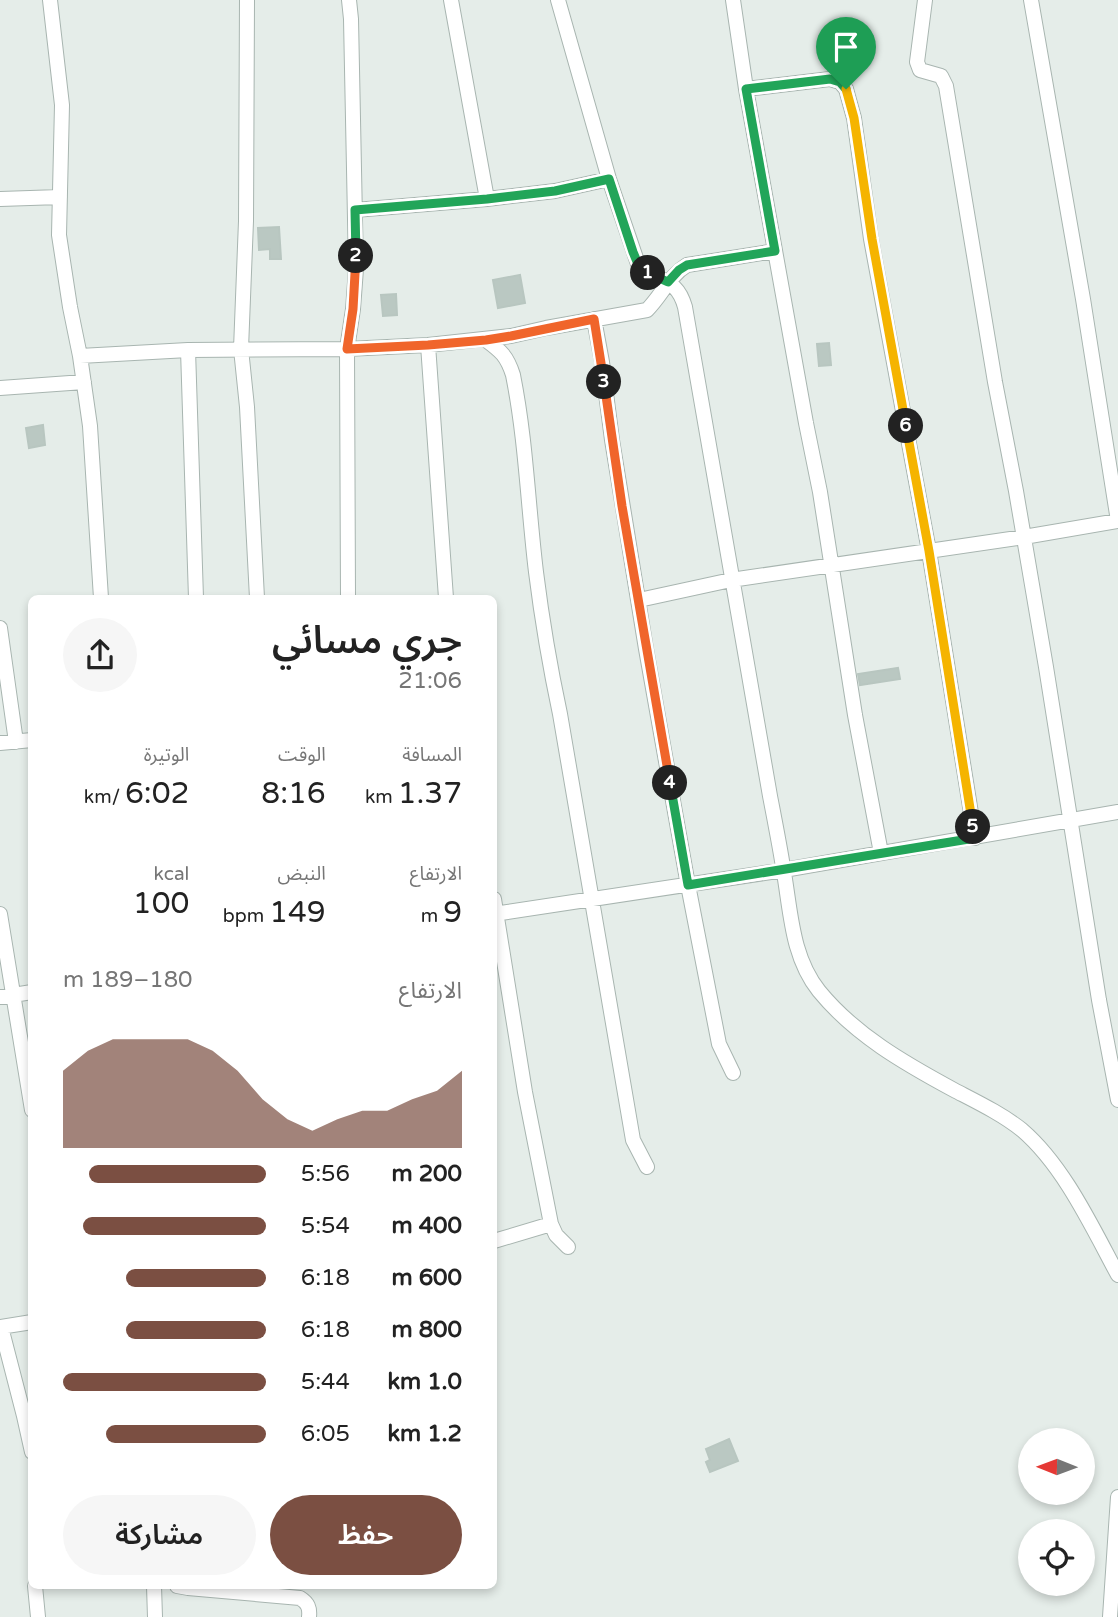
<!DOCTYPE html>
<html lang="ar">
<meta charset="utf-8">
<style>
body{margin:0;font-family:"Varela Round","Noto Sans Arabic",sans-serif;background:#f6f6f6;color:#222;direction:rtl;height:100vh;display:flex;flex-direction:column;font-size:26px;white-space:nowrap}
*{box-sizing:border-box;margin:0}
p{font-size:23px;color:#767676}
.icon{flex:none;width:38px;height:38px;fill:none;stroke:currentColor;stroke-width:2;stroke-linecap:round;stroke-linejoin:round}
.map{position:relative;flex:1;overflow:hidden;direction:ltr}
.details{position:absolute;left:28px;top:595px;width:469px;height:994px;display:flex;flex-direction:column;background:#fff;border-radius:10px;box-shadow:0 4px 10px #0003;direction:rtl}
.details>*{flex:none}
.needle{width:46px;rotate:271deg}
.buttons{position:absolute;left:1018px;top:1428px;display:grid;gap:14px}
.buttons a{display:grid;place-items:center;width:77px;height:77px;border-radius:50%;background:#fff;box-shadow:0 4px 10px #0003;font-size:35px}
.pin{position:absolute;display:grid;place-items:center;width:60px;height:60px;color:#fff;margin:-72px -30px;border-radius:50% 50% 50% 0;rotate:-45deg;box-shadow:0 0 7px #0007}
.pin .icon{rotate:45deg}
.km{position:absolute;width:35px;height:35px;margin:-18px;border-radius:50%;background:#222;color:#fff;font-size:19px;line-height:35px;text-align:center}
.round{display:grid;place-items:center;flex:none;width:74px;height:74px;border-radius:37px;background:#f6f6f6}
.summary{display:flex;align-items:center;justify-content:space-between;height:119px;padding:0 35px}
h1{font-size:38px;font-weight:600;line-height:52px}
.metrics{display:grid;grid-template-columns:repeat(3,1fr);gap:10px;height:119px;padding:7px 35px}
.metrics div{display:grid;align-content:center}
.metrics b{font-size:30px;font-weight:600}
.metrics small{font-size:19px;font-weight:400}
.metrics p{font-size:19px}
.chart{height:196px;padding:14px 35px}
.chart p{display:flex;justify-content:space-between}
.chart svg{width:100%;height:126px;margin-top:7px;fill:#7b4f42;opacity:.7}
.cta{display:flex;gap:14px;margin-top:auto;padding:14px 35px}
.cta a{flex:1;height:80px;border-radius:42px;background:#7b4f42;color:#fff;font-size:28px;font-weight:600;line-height:80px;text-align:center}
.cta a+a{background:#f6f6f6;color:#222}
ul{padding:0 35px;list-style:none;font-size:23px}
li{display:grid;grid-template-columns:112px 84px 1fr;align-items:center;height:52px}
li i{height:18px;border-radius:9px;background:#7b4f42}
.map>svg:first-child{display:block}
.building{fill:#bac8c2;stroke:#b8c6c0;stroke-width:2}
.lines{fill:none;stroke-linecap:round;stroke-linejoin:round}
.street-casing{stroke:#a8b5b0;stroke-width:16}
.street{stroke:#fff;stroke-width:14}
.split-1-casing{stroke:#fff;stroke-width:14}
.split-2-casing{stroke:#fff;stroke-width:14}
.split-3-casing{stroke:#fff;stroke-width:14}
.split-4-casing{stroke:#fff;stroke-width:14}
.split-5-casing{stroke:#fff;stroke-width:14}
.split-6-casing{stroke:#fff;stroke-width:14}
.split-7-casing{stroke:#fff;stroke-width:14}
.split-1{stroke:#22a559;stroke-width:9}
.split-2{stroke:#22a559;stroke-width:9}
.split-3{stroke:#f0652b;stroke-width:9}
.split-4{stroke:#f0652b;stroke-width:9}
.split-5{stroke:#22a559;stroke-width:9}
.split-6{stroke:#f5b400;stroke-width:9}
.split-7{stroke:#f5b400;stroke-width:9}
</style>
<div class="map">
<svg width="1118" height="1617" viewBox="0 0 1118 1617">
<rect width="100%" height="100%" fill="#e5ede9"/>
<path class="building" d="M279 227 281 259H270V249L259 250 258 228Z
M520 275 525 303 498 308 493 280Z
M396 294 397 315 383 316 381 295Z
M829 343 831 365 819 366 817 344Z
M43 425 45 445 29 448 26 428Z
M898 668 900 679 860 685 858 674Z
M729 1439 738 1461 710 1472 706 1462 710 1460 706 1449Z"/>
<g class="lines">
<g class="street-casing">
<path id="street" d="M50 0 62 105 59 235 70 307 80 356 90 426 101 598
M247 0 246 221 241 349 247 407 257 598
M451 0 487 199
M558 0 609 179 638 264C658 285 676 275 685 307 713 470 741 633 770 796 775 822 780 847 784 873 791 914 792 957 819 991 855 1035 904 1063 954 1090 977 1102 1002 1114 1022 1130 1064 1166 1092 1227 1118 1275
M733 0 746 89 806 423 820 492 855 715 881 853
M925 0 917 62 920 70 941 76 946 86 995 382 1016 491 1046 667 1099 1000 1118 1100
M1031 0 1083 299 1118 521
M746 89 830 79 840 82 846 89 854 118 871 239 929 551 975 838
M0 199 60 197
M355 210 487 199 555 191 609 179
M594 319 602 362 612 440 646 649 688 885 719 1044 733 1073
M486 340C501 351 507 356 513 375 526 440 528 506 536 572 542 620 550 667 560 714L633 1140 647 1167
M428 345 446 598
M188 350 196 598
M80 356 188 350 347 349 428 345 511 336 546 328 647 310C662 295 669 276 687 265L775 251
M0 388 84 382
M348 598 347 349 353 309 356 269 351 19 349 0
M639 600 731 580 1024 537 1118 521
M0 628 16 742
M0 743 32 740
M494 899 525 1092 551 1224 556 1235 568 1247
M0 914 32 1110
M494 914 784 870 1118 812
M0 997 32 992
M494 1241 551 1224
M0 1327 32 1322
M1 1327 24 1416 32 1452
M35 1586 38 1617
M154 1586 155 1617
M177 1586 188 1588 300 1598C308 1603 310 1608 309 1617
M1110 1617 1118 1497"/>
</g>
<use href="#street" class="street"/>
</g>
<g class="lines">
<g class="split-1-casing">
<path id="split-1" d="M648 273 668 282 679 270 687 265 775 251 746 89 830 79 840 82 846 89"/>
</g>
<g class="split-2-casing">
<path id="split-2" d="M356 256 355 210 487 199 555 191 609 179 633 252 638 264 648 273"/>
</g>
<g class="split-3-casing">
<path id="split-3" d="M356 256 353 309 347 349 428 345 486 340 511 336 594 319 604 382"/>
</g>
<g class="split-4-casing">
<path id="split-4" d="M604 382 622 506 670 783"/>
</g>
<g class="split-5-casing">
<path id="split-5" d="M670 783 688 885 975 838 973 827"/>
</g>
<g class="split-6-casing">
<path id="split-6" d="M906 426 929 551 973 827"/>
</g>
<g class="split-7-casing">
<path id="split-7" d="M846 89 854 118 872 239 906 426"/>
</g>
<use href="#split-1" class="split-1"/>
<use href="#split-2" class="split-2"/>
<use href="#split-3" class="split-3"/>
<use href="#split-4" class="split-4"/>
<use href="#split-5" class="split-5"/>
<use href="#split-6" class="split-6"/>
<use href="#split-7" class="split-7"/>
</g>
</svg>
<div class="buttons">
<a><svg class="needle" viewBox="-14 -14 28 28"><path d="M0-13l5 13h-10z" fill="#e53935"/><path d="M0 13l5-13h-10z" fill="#767676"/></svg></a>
<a><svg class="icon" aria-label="locate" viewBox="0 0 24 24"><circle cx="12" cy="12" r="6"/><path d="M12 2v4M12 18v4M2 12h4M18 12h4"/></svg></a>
</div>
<div class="pin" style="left:846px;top:89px;background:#1e9e55"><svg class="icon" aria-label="arrive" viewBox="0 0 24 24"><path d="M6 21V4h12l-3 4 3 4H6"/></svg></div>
<b class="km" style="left:648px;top:273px">1</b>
<b class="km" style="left:356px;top:256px">2</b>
<b class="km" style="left:604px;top:382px">3</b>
<b class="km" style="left:670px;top:783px">4</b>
<b class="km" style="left:973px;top:827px">5</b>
<b class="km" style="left:906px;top:426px">6</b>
<section class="details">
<div class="summary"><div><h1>جري مسائي</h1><p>21:06</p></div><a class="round"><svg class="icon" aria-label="share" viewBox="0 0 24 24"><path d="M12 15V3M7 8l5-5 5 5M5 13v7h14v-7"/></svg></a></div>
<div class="metrics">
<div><p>المسافة</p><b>1.37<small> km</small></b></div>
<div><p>الوقت</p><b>8:16</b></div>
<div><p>الوتيرة</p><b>6:02<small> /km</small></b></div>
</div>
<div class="metrics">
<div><p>الارتفاع</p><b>9<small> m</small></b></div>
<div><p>النبض</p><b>149<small> bpm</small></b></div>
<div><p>kcal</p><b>100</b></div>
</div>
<div class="chart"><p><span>الارتفاع</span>180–189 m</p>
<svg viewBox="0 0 160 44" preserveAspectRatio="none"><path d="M0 44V17L10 10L20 6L30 6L40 6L50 6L60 10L70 17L80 27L90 34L100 38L110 34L120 31L130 31L140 27L150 24L160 17V44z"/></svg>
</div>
<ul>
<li><b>200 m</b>5:56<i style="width:87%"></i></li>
<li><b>400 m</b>5:54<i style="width:90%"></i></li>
<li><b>600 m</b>6:18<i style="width:69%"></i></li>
<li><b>800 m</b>6:18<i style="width:69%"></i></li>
<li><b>1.0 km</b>5:44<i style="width:100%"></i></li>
<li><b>1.2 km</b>6:05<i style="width:79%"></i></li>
</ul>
<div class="cta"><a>حفظ</a><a>مشاركة</a></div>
</section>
</div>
